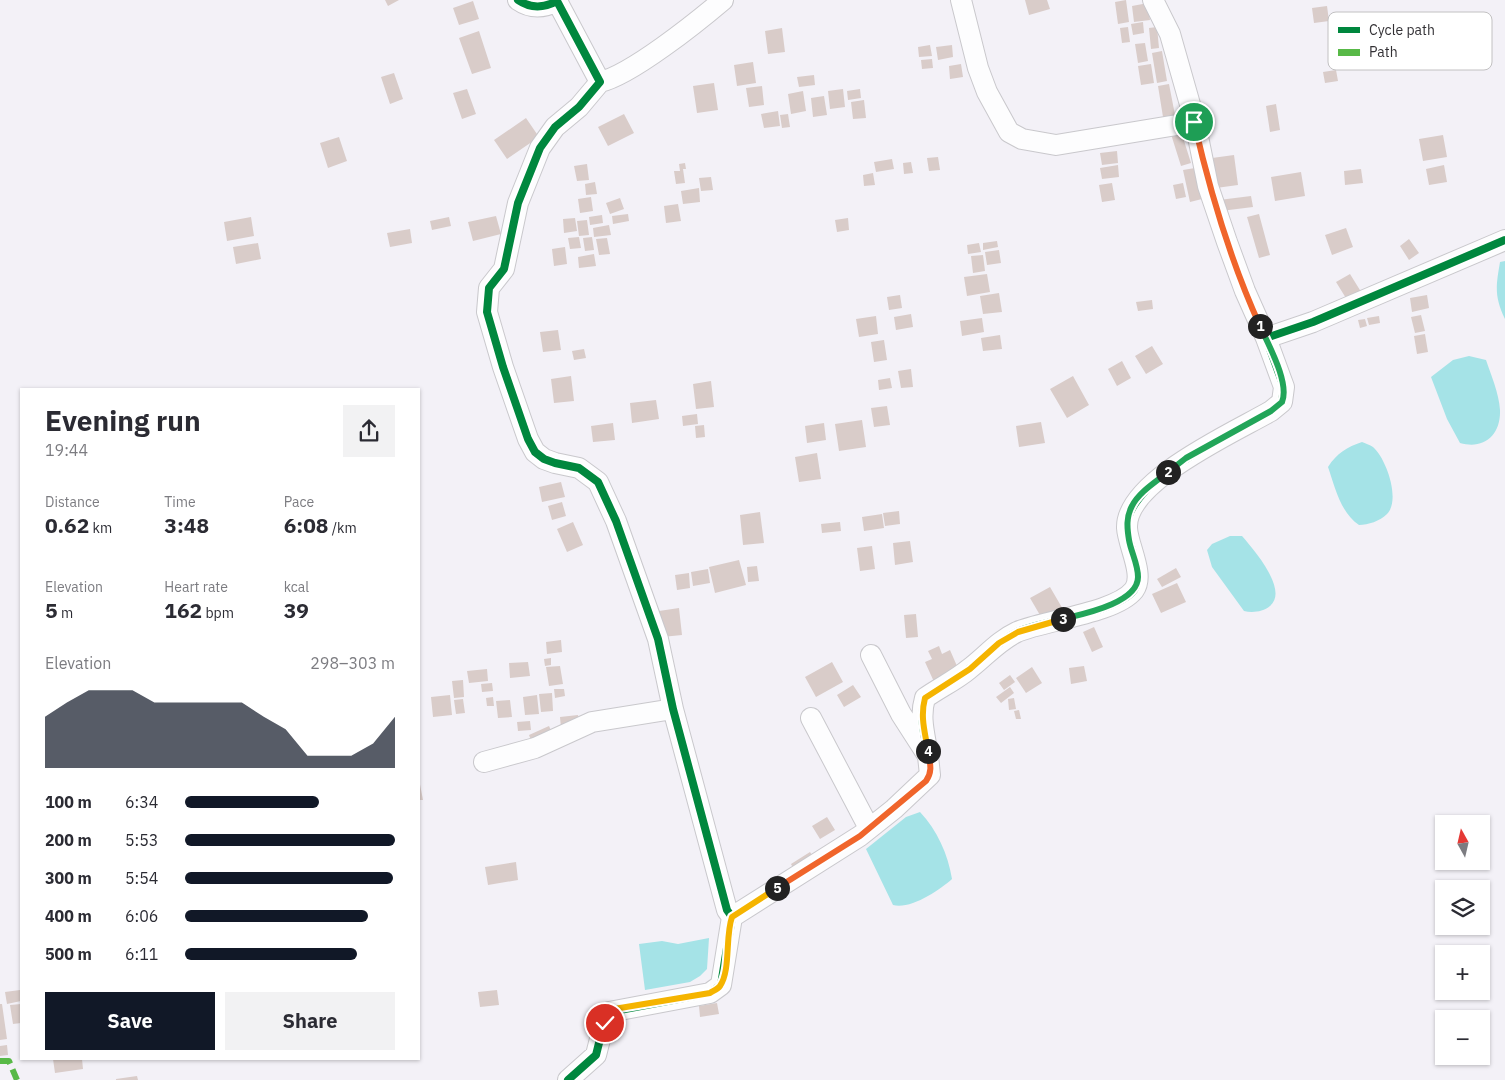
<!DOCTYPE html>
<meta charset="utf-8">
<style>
body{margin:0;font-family:"IBM Plex Sans",sans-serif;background:#f2f2f3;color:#2b2b33;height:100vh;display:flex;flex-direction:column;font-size:19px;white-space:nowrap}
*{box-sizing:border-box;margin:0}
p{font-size:16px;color:#7c7c81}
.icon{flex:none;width:28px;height:28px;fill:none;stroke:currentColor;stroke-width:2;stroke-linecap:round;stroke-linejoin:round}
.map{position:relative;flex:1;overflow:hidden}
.details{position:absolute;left:20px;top:388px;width:400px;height:672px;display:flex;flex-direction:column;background:#fff;border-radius:0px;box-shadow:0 1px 4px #0004}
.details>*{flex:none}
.needle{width:32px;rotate:352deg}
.buttons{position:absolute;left:1435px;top:815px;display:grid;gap:10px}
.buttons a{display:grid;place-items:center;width:55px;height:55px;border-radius:0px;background:#fff;box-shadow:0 1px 4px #0004;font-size:25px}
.pin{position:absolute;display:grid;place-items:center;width:42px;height:42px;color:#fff;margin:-21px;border:2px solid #fff;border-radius:50%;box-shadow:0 1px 5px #0007}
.km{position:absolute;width:25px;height:25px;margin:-12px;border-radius:50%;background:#222;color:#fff;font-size:14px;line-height:25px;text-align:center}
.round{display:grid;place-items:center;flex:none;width:52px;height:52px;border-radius:0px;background:#f2f2f3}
.overview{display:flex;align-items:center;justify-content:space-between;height:85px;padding:0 25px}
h1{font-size:28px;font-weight:700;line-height:38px}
.figures{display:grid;grid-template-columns:repeat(3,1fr);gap:8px;height:85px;padding:5px 25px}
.figures div{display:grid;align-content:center}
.figures b{font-size:21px;font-weight:700}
.figures small{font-size:14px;font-weight:400}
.figures p{font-size:14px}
.chart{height:140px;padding:10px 25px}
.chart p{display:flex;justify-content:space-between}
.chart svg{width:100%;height:90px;margin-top:5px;fill:#111827;opacity:.7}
.cta{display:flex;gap:10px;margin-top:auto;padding:10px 25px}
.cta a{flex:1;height:58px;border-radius:0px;background:#111827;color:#fff;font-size:20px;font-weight:700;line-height:58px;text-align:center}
.cta a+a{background:#f2f2f3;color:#2b2b33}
ul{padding:0 25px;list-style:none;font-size:16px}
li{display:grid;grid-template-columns:80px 60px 1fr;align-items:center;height:38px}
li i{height:12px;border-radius:6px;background:#111827}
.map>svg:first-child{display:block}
.water{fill:#a5e3e7}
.building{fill:#d9ccc9}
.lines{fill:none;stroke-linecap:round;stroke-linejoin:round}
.minor-casing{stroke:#c9c8cc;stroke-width:22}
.minor{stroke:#fdfdfe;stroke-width:20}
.quiet{stroke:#58b947;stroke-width:6;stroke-dasharray:12 6;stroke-linecap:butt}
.cycleway-casing{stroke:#fff;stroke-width:11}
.cycleway{stroke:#00873e;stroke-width:8}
.split-1-casing{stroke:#fff;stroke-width:10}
.split-2-casing{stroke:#fff;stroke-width:10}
.split-3-casing{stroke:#fff;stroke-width:10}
.split-4-casing{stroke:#fff;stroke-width:10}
.split-5-casing{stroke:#fff;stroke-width:10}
.split-6-casing{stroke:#fff;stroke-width:10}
.split-1{stroke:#f0652b;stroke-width:6}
.split-2{stroke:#22a559;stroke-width:6}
.split-3{stroke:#22a559;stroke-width:6}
.split-4{stroke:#f5b400;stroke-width:6}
.split-5{stroke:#f0652b;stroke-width:6}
.split-6{stroke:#f5b400;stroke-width:6}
.key{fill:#fff;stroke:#c2c1c2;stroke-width:1}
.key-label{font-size:14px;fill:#333135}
</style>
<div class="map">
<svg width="1505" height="1080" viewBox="0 0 1505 1080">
<rect width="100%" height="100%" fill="#f3f1f7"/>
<path class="water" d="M1505 261V319C1494 296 1496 286 1500 262Z
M1469 356 1486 360C1491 375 1499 393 1500 410 1501 435 1484 450 1460 443L1447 419 1431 377 1453 360Z
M1362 442C1365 443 1370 445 1373 447 1386 458 1401 500 1387 514 1380 521 1368 525 1359 525 1340 512 1335 487 1328 467 1337 453 1347 447 1362 442Z
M1230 536H1242C1254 550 1289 590 1270 606 1263 612 1252 613 1244 611L1212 567 1207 550 1212 544Z
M920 812C937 830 948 854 952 879 940 890 910 910 893 905L866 849 906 817Z
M709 938 707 969 700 976 690 982 645 990 639 944 662 941 678 944Z"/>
<path class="building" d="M385 0H399L388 6Z
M1025 0H1047L1050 9 1029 15Z
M1126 0 1129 22 1118 24 1115 2Z
M473 1 479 19 459 25 453 8Z
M1148 3 1150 20 1134 22 1132 6Z
M1327 6 1329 21 1314 23 1312 8Z
M1143 22 1144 33 1133 35 1131 24Z
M1128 27 1130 42 1122 43 1120 28Z
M1157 27 1159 48 1151 49 1149 28Z
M782 28 785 52 768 54 765 31Z
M479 31 491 68 472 74 459 38Z
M1145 43 1148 61 1138 63 1135 44Z
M930 45 932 56 919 57 918 47Z
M952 45 953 57 938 60 936 47Z
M1162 51 1167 81 1157 83 1152 53Z
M932 59 933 68 922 69 921 60Z
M753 62 756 83 737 86 734 65Z
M961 64 963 77 950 79 949 66Z
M1151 64 1154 83 1141 85 1138 66Z
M1336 70 1338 81 1325 83 1323 72Z
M394 73 403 99 390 104 381 77Z
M814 75 815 85 799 87 797 77Z
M714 83 718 110 697 113 693 86Z
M1169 84 1175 115 1163 117 1158 86Z
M762 86 764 105 749 107 746 88Z
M467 89 476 114 462 119 453 93Z
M843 89 845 107 830 109 828 91Z
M860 89 861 98 848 100 847 91Z
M803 91 806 111 791 114 788 94Z
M824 96 827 115 813 117 811 98Z
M864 100 866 118 853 119 851 102Z
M1276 104 1280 130 1270 132 1266 106Z
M778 111 780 126 764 128 761 114Z
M624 114 634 133 608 146 598 127Z
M788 114 790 127 782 128 780 115Z
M526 118 539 137 507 159 494 140Z
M1180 128 1191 163 1181 166 1170 131Z
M1443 135 1447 157 1423 161 1419 139Z
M339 137 347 161 328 168 320 143Z
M1117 151 1118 163 1102 165 1100 153Z
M1234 155 1238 185 1216 188 1212 158Z
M938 157 940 170 929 171 927 158Z
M892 159 894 169 876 172 874 162Z
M911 162 913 173 904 174 903 163Z
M685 163 686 169H683L685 183 676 184 674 171H680L679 164Z
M587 164 589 180 577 181 574 166Z
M1118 165 1119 177 1102 179 1100 168Z
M1444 165 1447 182 1429 185 1426 169Z
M1195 168 1202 199 1190 202 1183 170Z
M1361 169 1363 183 1345 185 1344 171Z
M1301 172 1305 196 1275 201 1271 177Z
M873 173 875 185 864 186 863 175Z
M711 177 713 190 701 191 699 178Z
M595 182 597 194 586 195 585 184Z
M1112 183 1115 200 1102 202 1099 185Z
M1183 183 1186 197 1176 199 1173 185Z
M699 188 700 202 683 204 681 191Z
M1251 196 1253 207 1221 211 1219 200Z
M591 197 593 211 580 213 578 199Z
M620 198 624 209 610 214 606 203Z
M678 204 681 221 666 223 664 206Z
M628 214 629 221 613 224 612 216Z
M1259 214 1270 255 1259 258 1247 217Z
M602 215 603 223 590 225 589 217Z
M496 216 501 234 473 241 468 222Z
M251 217 254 236 227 241 224 222Z
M449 217 451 226 432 230 430 221Z
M575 218 577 231 564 233 563 219Z
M848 218 849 230 837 232 835 220Z
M587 220 589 235 579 236 577 221Z
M609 225 611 235 594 237 593 228Z
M1346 228 1353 247 1332 255 1325 235Z
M410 229 412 243 390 247 387 233Z
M579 237 581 248 570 249 568 238Z
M592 237 594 250 585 251 583 238Z
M607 238 610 254 599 255 596 239Z
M1409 239 1419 253 1409 260 1400 246Z
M997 241 998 247 983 250V243Z
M258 243 261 259 236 264 233 247Z
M979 243 981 252 968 254 967 245Z
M565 247 567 264 554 266 552 249Z
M999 250 1001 263 987 265 985 252Z
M594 254 596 266 579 268 578 257Z
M983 255 985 271 973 273 971 256Z
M987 274 990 292 967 296 964 277Z
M1350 274 1363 295 1349 303 1336 282Z
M999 293 1002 312 983 314 980 296Z
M900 295 902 308 889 310 887 297Z
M1427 295 1429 308 1412 312 1410 298Z
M1152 300 1153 309 1138 311 1136 302Z
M911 314 913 327 896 330 894 317Z
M1421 315 1425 331 1415 333 1411 317Z
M876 316 878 334 859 337 856 319Z
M1379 316 1380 323 1369 325 1367 318Z
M982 318 984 332 962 336 960 321Z
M1365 319 1367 326 1360 328 1358 320Z
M558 330 561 350 543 352 540 332Z
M1425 334 1428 352 1417 354 1414 336Z
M1000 335 1002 349 983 351 981 338Z
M884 340 887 360 874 362 871 342Z
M1152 346 1163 364 1146 374 1135 356Z
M584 349 586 358 574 360 572 351Z
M1122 361 1131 378 1117 386 1108 369Z
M911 369 913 387 901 388 898 371Z
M571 376 574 401 554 403 551 379Z
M1073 376 1089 405 1067 418 1050 389Z
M890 378 892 388 879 390 878 380Z
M711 381 714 407 696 409 693 384Z
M656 400 659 419 632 423 630 403Z
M887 406 890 425 874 427 871 408Z
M697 414 698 424 683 426 682 416Z
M862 420 866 447 839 451 835 424Z
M1041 422 1045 443 1019 447 1016 426Z
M613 423 615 440 593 442 591 426Z
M824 423 826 440 807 443 805 426Z
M704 425 705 437 696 438 695 426Z
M817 453 821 479 799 482 795 457Z
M561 482 565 497 542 502 539 487Z
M562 502 566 516 552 520 548 506Z
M899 511 900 524 885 526 883 513Z
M760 512 764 543 743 545 740 515Z
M882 514 884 528 864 531 862 517Z
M573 522 583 545 567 552 557 529Z
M840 522 841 531 822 533 821 524Z
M910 541 913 562 895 565 893 543Z
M872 546 875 569 860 571 857 548Z
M739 560 746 585 715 593 709 567Z
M757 566 759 581 748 582 747 567Z
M1176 568 1181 577 1162 587 1157 579Z
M708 569 710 583 693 586 691 572Z
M689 573 690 588 677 590 675 575Z
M1177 583 1186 602 1161 613 1152 594Z
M1050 587 1064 611 1044 622 1030 598Z
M679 608 682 635 662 637 659 611Z
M916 614 918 637 906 638 904 615Z
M1094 627 1103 647 1092 652 1083 632Z
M561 640 562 652 547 654 546 642Z
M939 646 942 654 950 650 960 673 935 684 925 662 932 659 928 651Z
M551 658V665L545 666 544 659Z
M528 662 530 676 510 678 509 663Z
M832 662 843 682 816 697 805 677Z
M560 666 563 684 549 686 546 667Z
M1084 666 1087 681 1071 684 1069 668Z
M1032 667 1042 683 1026 693 1016 678Z
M487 669 488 681 469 683 467 671Z
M1010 675 1015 682 1004 690 999 683Z
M463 680 464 697 454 698 452 681Z
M492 683 493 691 482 692 481 684Z
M853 685 861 697 844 707 837 695Z
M1010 687 1014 693 1001 703 996 697Z
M554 689H564L565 696 555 698Z
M552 693 553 711 541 712 539 694Z
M450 695 452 715 433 717 431 697Z
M537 695 539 714 525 715 523 697Z
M493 697 494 706H487L486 698Z
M1014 698 1016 709 1009 710 1008 699Z
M463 699 465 713 456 714 454 700Z
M510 700 512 717 498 718 496 701Z
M1019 710 1021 719H1016L1014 711Z
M578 715 580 726 561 728 560 717Z
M530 721 531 730 518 731 517 722Z
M549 726 553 735 532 743 529 735Z
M419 779 423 800H419Z
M827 817 835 830 820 839 812 826Z
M810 852 816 861 796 874 791 864Z
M516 862 518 880 488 885 485 867Z
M20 990 21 1001 7 1004 5 992Z
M497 990 499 1005 480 1007 478 992Z
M717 1003 719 1014 700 1017 699 1006Z
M0 1004H2L7 1039 0 1040Z
M21 1004V1023L13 1024 10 1005Z
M7 1045 8 1055 0 1056V1046Z
M53 1059H82L83 1069 55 1073Z
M137 1076 138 1080H116V1079Z"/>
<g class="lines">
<g class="minor-casing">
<path id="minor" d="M518 0C531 9 544 8 557 1L600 82 579 107 555 127 540 148 518 203 504 269 489 288 487 312 503 367 528 439 535 452 544 459 555 463 579 468 598 482 616 521 658 639 673 709 727 910 732 917 721 985 710 993 609 1012 605 1019 596 1055 568 1080
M961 0 978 68 987 92 1009 132 1022 139 1056 145 1195 122
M1153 0 1170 34 1195 122 1208 186 1227 242 1245 291 1266 338
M600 82C631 75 697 22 723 0
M811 718 869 828
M928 756C925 735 919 718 925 698 939 688 956 680 969 669 986 656 998 641 1017 632 1045 620 1116 613 1134 590 1145 575 1128 546 1127 528 1125 481 1235 432 1271 411L1282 402 1284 387 1266 338 1313 322 1505 240
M484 762 535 748 592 722 673 709
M732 917 860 836 894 809 930 775 928 756 901 714 871 655"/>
</g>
<use href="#minor" class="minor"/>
<path class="quiet" d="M0 1061H9L17 1080"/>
<g class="cycleway-casing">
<path id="cycleway" d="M518 0C531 9 544 8 557 1L600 82 579 107 555 127 540 148 518 203 504 269 489 288 487 312 503 367 528 439 535 452 544 459 555 463 579 468 598 482 616 521 658 639 673 709 727 910 732 917 721 985 710 993 609 1012 605 1019 596 1055 568 1080
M928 756C925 735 919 718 925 698 939 688 956 680 969 669 986 656 998 641 1017 632 1045 620 1116 613 1134 590 1145 575 1128 546 1127 528 1125 481 1235 432 1271 411L1282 402 1284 387 1266 338 1313 322 1505 240"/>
</g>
<use href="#cycleway" class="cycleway"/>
</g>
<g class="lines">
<g class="split-1-casing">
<path id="split-1" d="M1194 122C1210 192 1230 260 1260 326"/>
</g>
<g class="split-2-casing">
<path id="split-2" d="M1168 472 1186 458 1271 411 1282 402C1290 383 1268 344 1260 326"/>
</g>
<g class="split-3-casing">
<path id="split-3" d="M1063 619C1083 614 1138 603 1138 577 1138 564 1131 552 1129 540 1127 528 1126 517 1132 506 1139 492 1156 482 1168 472"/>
</g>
<g class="split-4-casing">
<path id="split-4" d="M928 751C925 732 920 717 925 698L970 669 999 643 1018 632 1063 619"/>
</g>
<g class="split-5-casing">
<path id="split-5" d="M777 888 860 836 926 781C933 771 930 763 928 751"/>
</g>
<g class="split-6-casing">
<path id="split-6" d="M605 1023 607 1015 614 1009 710 993C713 991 718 989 720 986 731 970 725 936 732 917L777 888"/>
</g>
<use href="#split-1" class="split-1"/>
<use href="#split-2" class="split-2"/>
<use href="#split-3" class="split-3"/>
<use href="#split-4" class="split-4"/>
<use href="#split-5" class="split-5"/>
<use href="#split-6" class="split-6"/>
</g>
<rect x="1328" y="12" width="164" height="58" rx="8" class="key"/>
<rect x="1338" y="27" width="22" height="6" fill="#00873e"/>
<rect x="1338" y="49" width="22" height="7" fill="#58b947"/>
<g class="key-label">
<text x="1369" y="35">Cycle path</text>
<text x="1369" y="57">Path</text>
</g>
</svg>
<div class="buttons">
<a><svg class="needle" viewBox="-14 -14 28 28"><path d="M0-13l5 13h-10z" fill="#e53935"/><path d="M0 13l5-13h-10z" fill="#7c7c81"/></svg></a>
<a><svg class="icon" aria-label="layers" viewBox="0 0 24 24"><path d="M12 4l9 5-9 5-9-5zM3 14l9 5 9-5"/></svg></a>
<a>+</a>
<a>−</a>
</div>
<div class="pin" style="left:1194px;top:122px;background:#1e9e55"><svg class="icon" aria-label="arrive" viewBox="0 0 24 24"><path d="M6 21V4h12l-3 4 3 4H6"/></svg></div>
<div class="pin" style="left:605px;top:1023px;background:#d93025"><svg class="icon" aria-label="check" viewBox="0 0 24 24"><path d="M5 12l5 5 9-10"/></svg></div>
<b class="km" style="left:1260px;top:326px">1</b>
<b class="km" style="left:1168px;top:472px">2</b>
<b class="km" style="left:1063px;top:619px">3</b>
<b class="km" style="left:928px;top:751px">4</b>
<b class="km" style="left:777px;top:888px">5</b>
<section class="details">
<div class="overview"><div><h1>Evening run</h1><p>19:44</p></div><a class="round"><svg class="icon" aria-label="share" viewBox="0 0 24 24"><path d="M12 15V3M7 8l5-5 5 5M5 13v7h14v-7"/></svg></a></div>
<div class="figures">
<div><p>Distance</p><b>0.62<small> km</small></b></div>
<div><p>Time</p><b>3:48</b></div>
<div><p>Pace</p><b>6:08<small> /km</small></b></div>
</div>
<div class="figures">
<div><p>Elevation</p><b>5<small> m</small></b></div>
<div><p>Heart rate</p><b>162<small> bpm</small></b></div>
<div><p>kcal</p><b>39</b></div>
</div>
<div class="chart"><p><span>Elevation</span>298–303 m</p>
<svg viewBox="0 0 160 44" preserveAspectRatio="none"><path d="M0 44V19L10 12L20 6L30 6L40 6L50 12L60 12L70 12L80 12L90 12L100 19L110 25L120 38L130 38L140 38L150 32L160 19V44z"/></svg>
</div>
<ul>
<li><b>100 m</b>6:34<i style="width:64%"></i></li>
<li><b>200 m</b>5:53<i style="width:100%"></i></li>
<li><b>300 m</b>5:54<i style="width:99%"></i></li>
<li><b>400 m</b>6:06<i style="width:87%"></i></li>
<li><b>500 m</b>6:11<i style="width:82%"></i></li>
</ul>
<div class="cta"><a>Save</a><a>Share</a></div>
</section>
</div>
